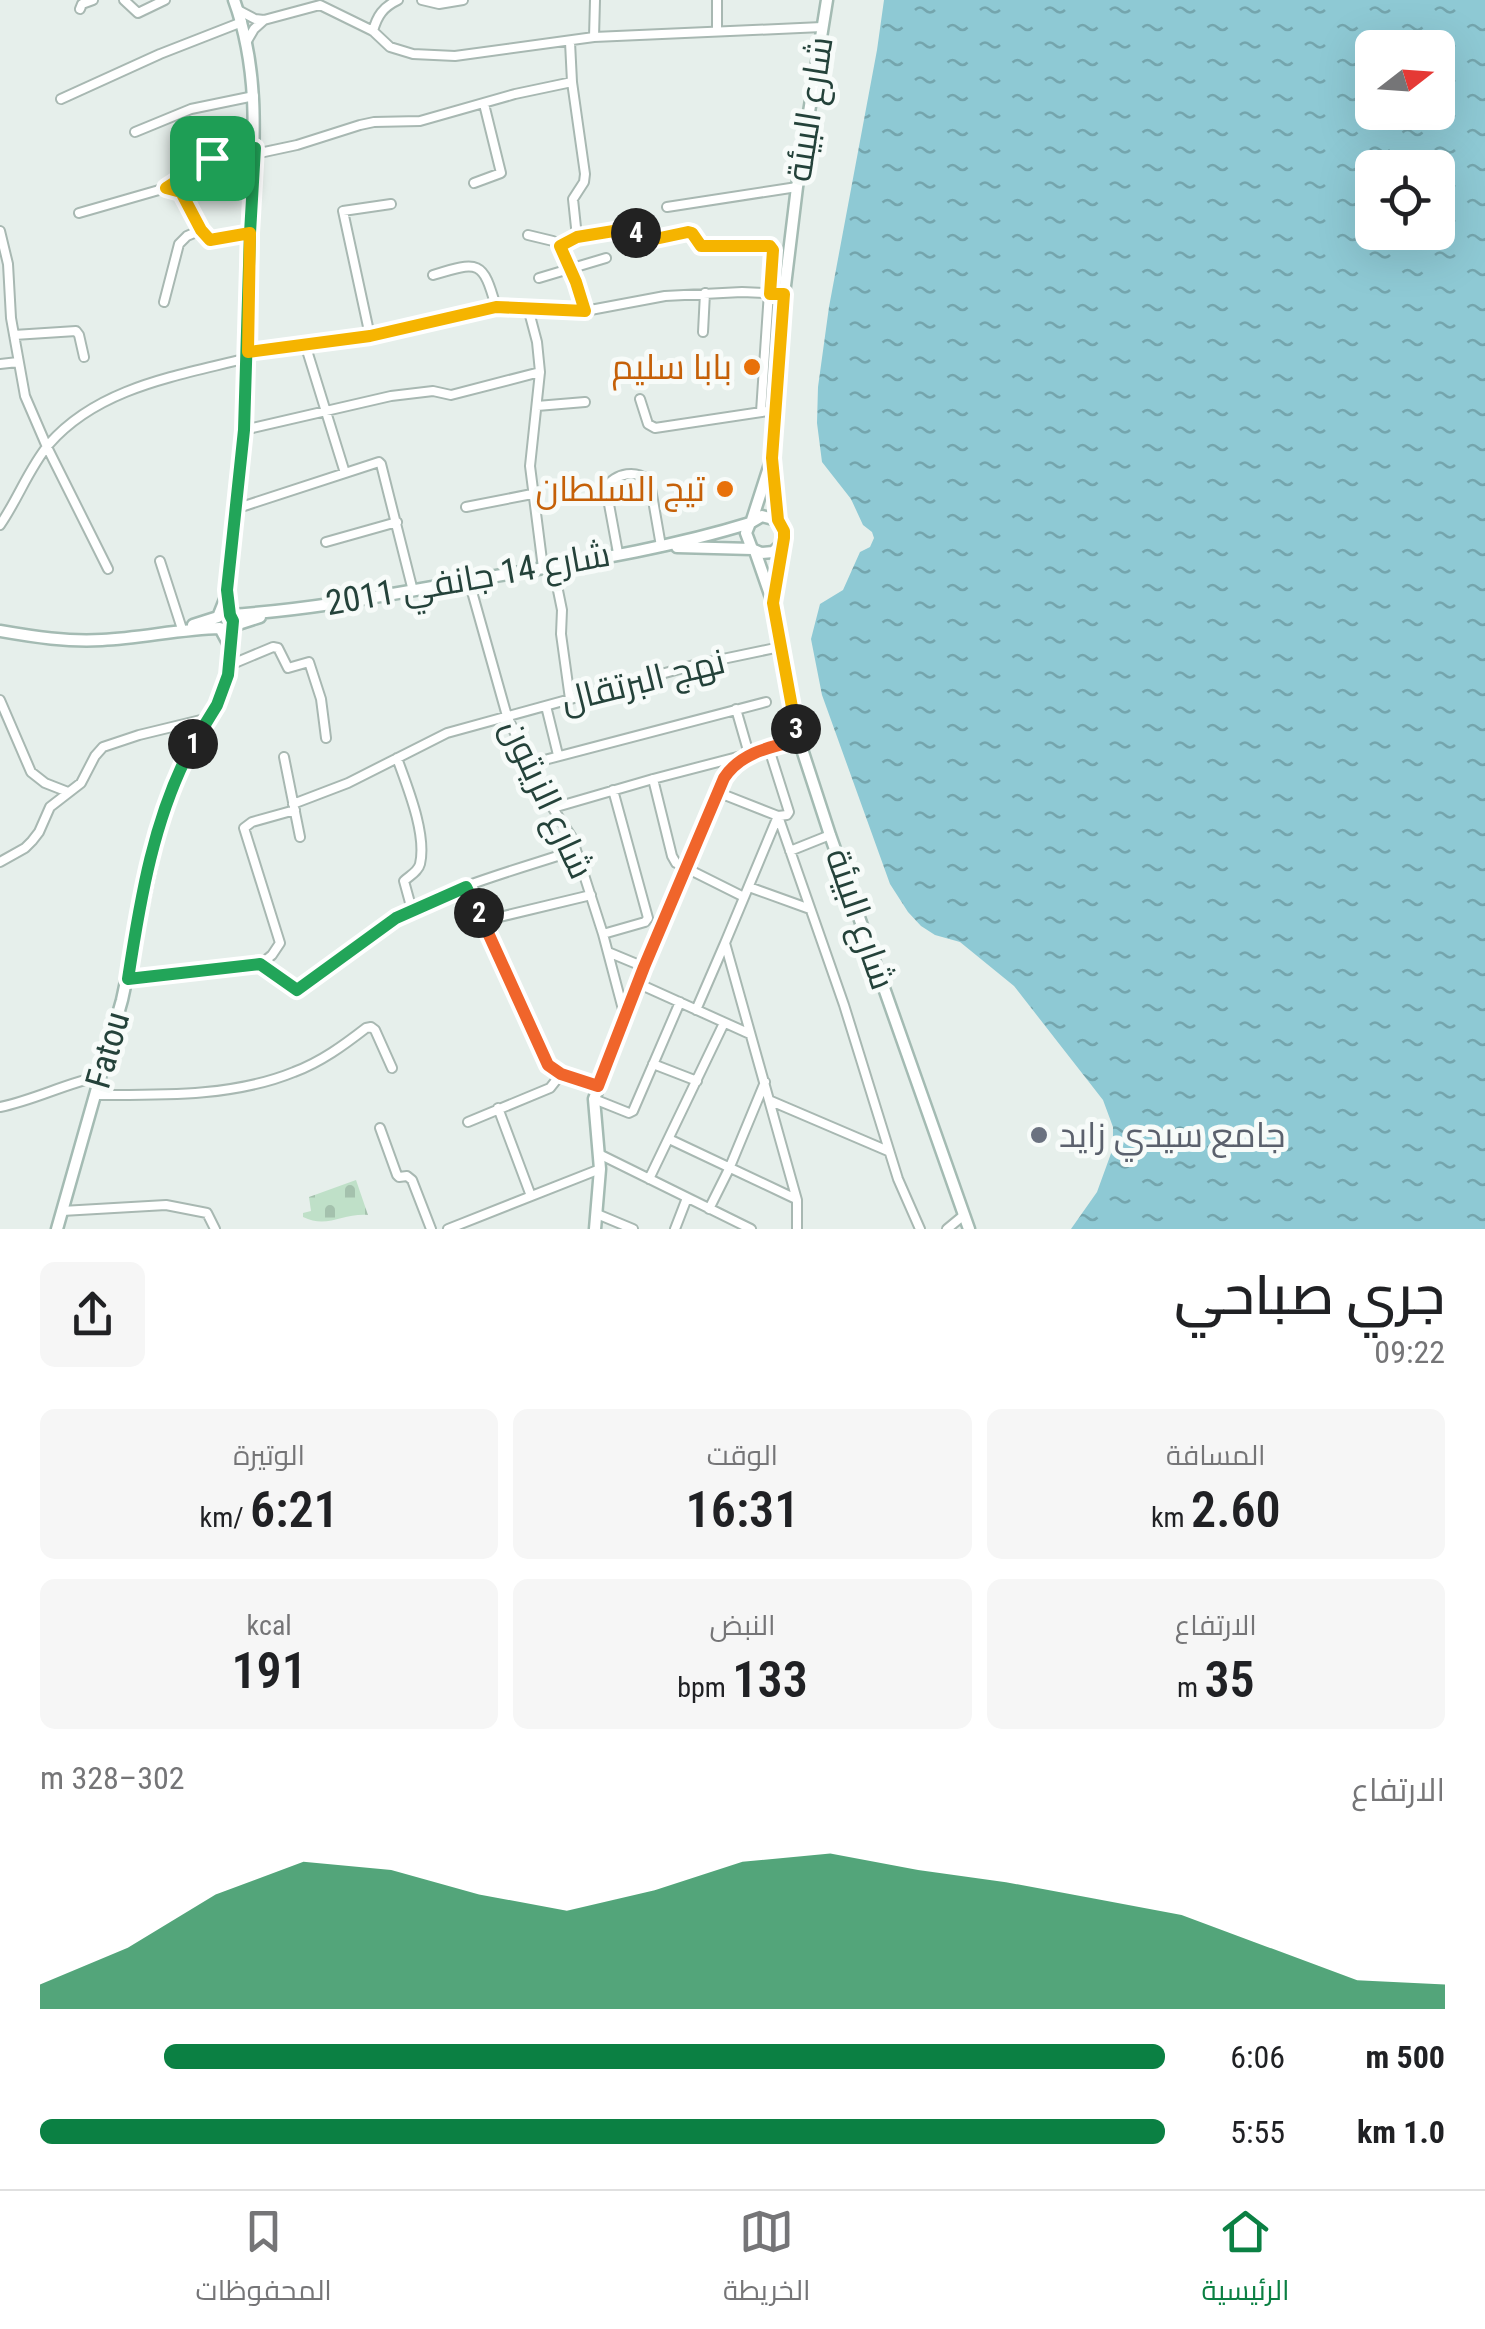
<!DOCTYPE html>
<html lang="ar">
<meta charset="utf-8">
<style>
body{margin:0;font-family:"Roboto Condensed",Cairo,sans-serif;background:#f6f6f6;color:#202124;direction:rtl;height:100vh;display:flex;flex-direction:column;font-size:38px;white-space:nowrap}
*{box-sizing:border-box;margin:0}
p{font-size:32px;color:#757577}
.icon{flex:none;width:55px;height:55px;fill:none;stroke:currentColor;stroke-width:2;stroke-linecap:round;stroke-linejoin:round}
.map{position:relative;height:1229px;overflow:hidden;direction:ltr}
.panel{display:flex;flex-direction:column;background:#fff;flex:1}
.panel>*{flex:none}
.needle{width:65px;rotate:73deg}
.buttons{position:absolute;left:1355px;top:30px;display:grid;gap:20px}
.buttons a{display:grid;place-items:center;width:100px;height:100px;border-radius:15px;background:#fff;box-shadow:0 10px 40px #0002;font-size:50px}
.pin{position:absolute;display:grid;place-items:center;width:85px;height:85px;color:#fff;margin:-42px;border-radius:20px;box-shadow:0 5px 15px #0006}
.km{position:absolute;width:50px;height:50px;margin:-25px;border-radius:50%;background:#222;color:#fff;font-size:28px;line-height:50px;text-align:center}
.round{display:grid;place-items:center;flex:none;width:105px;height:105px;border-radius:15px;background:#f6f6f6}
.head{display:flex;align-items:center;justify-content:space-between;height:170px;padding:0 40px}
h1{font-size:55px;font-weight:600;line-height:75px}
.stats{display:grid;grid-template-columns:repeat(3,1fr);gap:15px;height:170px;padding:10px 40px}
.stats div{display:grid;align-content:center;border-radius:15px;background:#f6f6f6;text-align:center}
.stats b{font-size:50px;font-weight:600}
.stats small{font-size:28px;font-weight:400}
.stats p{font-size:28px}
.chart{height:280px;padding:20px 40px}
.chart p{display:flex;justify-content:space-between}
.chart svg{width:100%;height:180px;margin-top:10px;fill:#0b8043;opacity:.7}
ul{padding:0 40px;list-style:none;font-size:32px}
li{display:grid;grid-template-columns:160px 120px 1fr;align-items:center;height:75px}
li i{height:25px;border-radius:12px;background:#0b8043}
.tabs{display:flex;justify-content:space-around;align-items:center;height:140px;border-top:2px solid #e0e0e0;background:#fff;font-size:28px;color:#757577}
.tabs a{display:grid;justify-items:center;gap:5px}
.tabs .current{color:#0b8043}
.map>svg:first-child{display:block}
.cemetery{fill:url(#cemetery-stones)}
.water{fill:url(#water-ripples);fill-rule:evenodd}
.lines{fill:none;stroke-linecap:round;stroke-linejoin:round}
.street-casing{stroke:#a8b8b2;stroke-width:12}
.secondary-casing{stroke:#a4bbb3;stroke-width:15}
.street{stroke:#fff;stroke-width:8}
.secondary{stroke:#fff;stroke-width:10}
.split-1-casing{stroke:#fff;stroke-width:20}
.split-2-casing{stroke:#fff;stroke-width:20}
.split-3-casing{stroke:#fff;stroke-width:20}
.split-4-casing{stroke:#fff;stroke-width:20}
.split-5-casing{stroke:#fff;stroke-width:20}
.split-1{stroke:#22a559;stroke-width:12}
.split-2{stroke:#22a559;stroke-width:12}
.split-3{stroke:#f0652b;stroke-width:12}
.split-4{stroke:#f5b400;stroke-width:12}
.split-5{stroke:#f5b400;stroke-width:12}
.food-dot{fill:#e8710a;stroke:#f7fbf9;stroke-width:4}
.worship-dot{fill:#6b7280;stroke:#f7fbf9;stroke-width:4}
.labels{text-anchor:middle;dominant-baseline:central;stroke-width:10;stroke-linejoin:round;paint-order:stroke}
.street-label{font-size:35px;fill:#24423a;stroke:#f7fbf9}
.food-label{font-size:35px;fill:#c56008;stroke:#f7fbf9;text-anchor:end}
.worship-label{font-size:35px;fill:#5b616d;stroke:#f7fbf9;text-anchor:start}
</style>
<div class="map">
<svg width="1485" height="1229" viewBox="0 0 1485 1229">
<defs>
<pattern id="cemetery-stones" width="16" height="16" patternUnits="userSpaceOnUse" patternTransform="scale(2.5)"><rect width="16" height="16" fill="#bfe0c8"/><path d="M2 7V4a2 2 0 0 1 4 0v3zM10 15v-3a2 2 0 0 1 4 0v3z" fill="#a4c1ad"/></pattern>
<pattern id="water-ripples" width="26" height="14" patternUnits="userSpaceOnUse" patternTransform="scale(2.5)"><rect width="26" height="14" fill="#8ec9d4"/><path d="M2 4q2-2 4 0t4 0M15 11q2-2 4 0t4 0" fill="none" stroke="#74a5ad"/></pattern>
</defs>
<rect width="100%" height="100%" fill="#e6efeb"/>
<path class="cemetery" d="M356 1180 368 1215C343 1213 327 1229 303 1217V1213L311 1211 309 1197Z"/>
<path class="water" d="M884 0H1485V1229H1071L1097 1192 1113 1148V1127L1103 1100 1014 986 960 942 935 935 921 926 908 912 890 884 822 695 811 639 820 604 843 590 860 552 870 547 874 538 872 532 863 525 851 499 822 462 817 423 818 387 829 307 877 50ZM1372 48H1438V112H1372ZM1372 168H1438V232H1372Z"/>
<g class="lines">
<g class="street-casing">
<path id="street" d="M124 0 138 13 165 0
M422 0 439 4 463 0
M80 9 82 4 93 0
M238 10 255 19 264 20 320 5 373 31 390 47 413 54 455 56 594 37 822 27
M373 31C377 16 383 7 398 0
M717 31V0
M594 37 595 0
M247 41 254 29 264 20
M570 42 572 82 585 174 584 182 573 199 577 237 560 246 577 282 585 311
M61 99 160 54 242 22
M135 132 191 109 254 96
M255 154 297 145 360 125 374 122 420 121 515 94 572 82
M474 183 501 173 484 104
M166 188 199 164 212 159 255 148
M667 207 797 187
M79 213 166 188 181 192 201 230 210 239 250 233
M0 231 8 264 11 318 25 396 47 447 108 569
M528 235 553 241 560 246
M577 237 632 228 641 242 691 232 701 246 772 247 761 412
M433 275C479 261 483 260 496 307
M539 278 606 258
M164 302 179 244 187 236 201 230
M528 308 537 342 540 372 530 466 543 568
M703 332 705 293
M14 335 76 331 79 335 84 357
M370 336 343 211 391 204
M305 344 345 473
M248 352 370 336 496 307 585 311 665 296 742 292 784 294
M0 364 18 362
M640 399 648 424 655 428 775 410
M537 406 585 402
M244 430 391 396 433 391 451 395 540 372
M466 507 532 494
M235 509 379 462 381 464 413 591
M0 525C18 499 29 468 49 444 99 387 177 376 247 358
M326 542 397 522
M618 553 606 488C613 473 640 468 650 483L661 546
M160 561 182 629
M553 566 562 610 561 634 570 699
M469 581 507 716 541 790 571 836 576 850 603 934 625 1017
M230 665 273 647 278 648 288 668 309 662 321 699 326 738
M0 700 31 772 45 783 68 792
M546 706 558 755
M769 749 789 812 787 815 778 816 725 943 797 1200V1229
M284 757 300 837
M397 758C407 786 427 834 420 864 418 872 409 876 404 881L412 910
M529 764 766 702
M653 779 672 856 676 863 744 897
M717 792 778 816
M293 804 348 783 447 733 694 665 780 647
M553 808 653 779 749 754 736 709
M295 810 252 822 244 828 280 943 272 955 261 964 297 990C329 965 362 938 397 918 452 886 516 870 576 850
M778 816 844 1005 898 1179 920 1229
M790 851 830 835
M0 862 25 848 32 841 39 832 50 807 81 783 95 756 103 747 139 735 209 718
M465 887 483 921 548 1065 561 1074 598 1086
M749 887 810 909
M483 921 591 895
M603 934 645 922 648 918 613 790
M608 952 644 967
M128 979 261 964
M637 983 750 1034
M696 1010 725 943
M653 1064 697 1081
M96 1095C161 1095 233 1097 294 1072 321 1062 344 1045 366 1028L371 1027 375 1030 392 1068
M594 1099 629 1113 633 1111 680 1002
M771 1101 888 1151
M0 1107C35 1100 66 1083 101 1076
M498 1108 531 1196
M468 1122 550 1088 561 1074
M380 1128 397 1175 399 1177 407 1176 412 1180 431 1229
M669 1139 796 1199
M599 1154 751 1229
M649 1179 724 1023
M709 1209 729 1169 765 1082
M62 1211 166 1205 207 1213 215 1229
M597 1214 633 1229
M448 1229 600 1169
M675 1229 687 1198
M947 1229 964 1215"/>
</g>
<g class="secondary-casing">
<path id="secondary" d="M234 0C262 77 253 153 250 233 247 299 250 365 244 431 239 484 232 537 227 590L229 615C311 610 392 594 472 580 565 564 660 551 750 523
M752 520 772 458
M777 520 762 516 750 523 746 533 752 549 761 553 773 552 782 544 784 538V531L777 520 772 457 784 294 797 187 827 0
M677 547 752 549
M755 551 773 603 799 740 830 835 969 1229
M774 597 782 545
M193 625 218 617 226 597
M0 631C34 637 68 642 102 640 142 638 180 629 220 628L228 643
M57 1229 122 1000 157 837 179 772 217 705 226 684 230 665 232 626 260 617
M595 1229 600 1169 594 1099 644 967 686 870 717 792 728 771 749 754 799 740"/>
</g>
<use href="#street" class="street"/>
<use href="#secondary" class="secondary"/>
</g>
<g class="lines">
<g class="split-1-casing">
<path id="split-1" d="M193 744 217 705 228 675 233 621 230 615 227 590 244 430 250 233 255 148 212 158"/>
</g>
<g class="split-2-casing">
<path id="split-2" d="M193 744C154 815 140 900 128 979L260 964 297 990 396 918 466 887 479 913"/>
</g>
<g class="split-3-casing">
<path id="split-3" d="M479 913 548 1065 561 1074 598 1086 644 967 724 778C741 752 771 747 799 740L796 729"/>
</g>
<g class="split-4-casing">
<path id="split-4" d="M636 233 641 242 688 232 692 233 701 246H770L773 250 770 294H784L772 458 778 520 784 531V538L773 603 796 729"/>
</g>
<g class="split-5-casing">
<path id="split-5" d="M212 158 166 188 181 192 201 230 210 240 250 233 248 352 370 336 496 307 585 311 576 282 560 246 577 237 632 228 636 233"/>
</g>
<use href="#split-1" class="split-1"/>
<use href="#split-2" class="split-2"/>
<use href="#split-3" class="split-3"/>
<use href="#split-4" class="split-4"/>
<use href="#split-5" class="split-5"/>
</g>
<g class="food-dot">
<circle cx="752" cy="367" r="10"/>
<circle cx="725" cy="489" r="10"/>
</g>
<circle class="worship-dot" cx="1039" cy="1135" r="10"/>
<g class="labels">
<g class="street-label">
<text transform="translate(810 109) rotate(-81)">شارع البيئة</text>
<text transform="translate(468 579) rotate(-10)">شارع 14 جانفي 2011</text>
<text transform="translate(643 681) rotate(-14)">نهج البرتقال</text>
<text transform="translate(547 799) rotate(65)">شارع الزيتون</text>
<text transform="translate(860 919) rotate(71)">شارع البيئة</text>
<text transform="translate(108 1050) rotate(-74)">Fatou</text>
</g>
<g class="food-label">
<text x="732" y="367">بابا سليم</text>
<text x="705" y="489">تيج السلطان</text>
</g>
<g class="worship-label">
<text x="1059" y="1135">جامع سيدي زايد</text>
</g>
</g>
</svg>
<div class="buttons">
<a><svg class="needle" viewBox="-14 -14 28 28"><path d="M0-13l5 13h-10z" fill="#e53935"/><path d="M0 13l5-13h-10z" fill="#757577"/></svg></a>
<a><svg class="icon" aria-label="locate" viewBox="0 0 24 24"><circle cx="12" cy="12" r="6"/><path d="M12 2v4M12 18v4M2 12h4M18 12h4"/></svg></a>
</div>
<div class="pin" style="left:212px;top:158px;background:#1e9e55"><svg class="icon" aria-label="arrive" viewBox="0 0 24 24"><path d="M6 21V4h12l-3 4 3 4H6"/></svg></div>
<b class="km" style="left:193px;top:744px">1</b>
<b class="km" style="left:479px;top:913px">2</b>
<b class="km" style="left:796px;top:729px">3</b>
<b class="km" style="left:636px;top:233px">4</b>
</div>
<section class="panel">
<div class="head"><div><h1>جري صباحي</h1><p>09:22</p></div><a class="round"><svg class="icon" aria-label="share" viewBox="0 0 24 24"><path d="M12 15V3M7 8l5-5 5 5M5 13v7h14v-7"/></svg></a></div>
<div class="stats">
<div><p>المسافة</p><b>2.60<small> km</small></b></div>
<div><p>الوقت</p><b>16:31</b></div>
<div><p>الوتيرة</p><b>6:21<small> /km</small></b></div>
</div>
<div class="stats">
<div><p>الارتفاع</p><b>35<small> m</small></b></div>
<div><p>النبض</p><b>133<small> bpm</small></b></div>
<div><p>kcal</p><b>191</b></div>
</div>
<div class="chart"><p><span>الارتفاع</span>302–328 m</p>
<svg viewBox="0 0 160 44" preserveAspectRatio="none"><path d="M0 44V38L10 29L20 16L30 8L40 10L50 16L60 20L70 15L80 8L90 6L100 10L110 13L120 17L130 21L140 29L150 37L160 38V44z"/></svg>
</div>
<ul>
<li><b>500 m</b>6:06<i style="width:89%"></i></li>
<li><b>1.0 km</b>5:55<i style="width:100%"></i></li>
</ul>
</section>
<nav class="tabs">
<a class="current"><svg class="icon" aria-label="home" viewBox="0 0 24 24"><path d="M3 11l9-7 9 7M6 9v11h12V9"/></svg>الرئيسية</a>
<a><svg class="icon" aria-label="map" viewBox="0 0 24 24"><path d="M3 6l6-2 6 2 6-2v14l-6 2-6-2-6 2zM9 4v14M15 6v14"/></svg>الخريطة</a>
<a><svg class="icon" aria-label="saved" viewBox="0 0 24 24"><path d="M7 4h10v16l-5-4-5 4z"/></svg>المحفوظات</a>
</nav>
